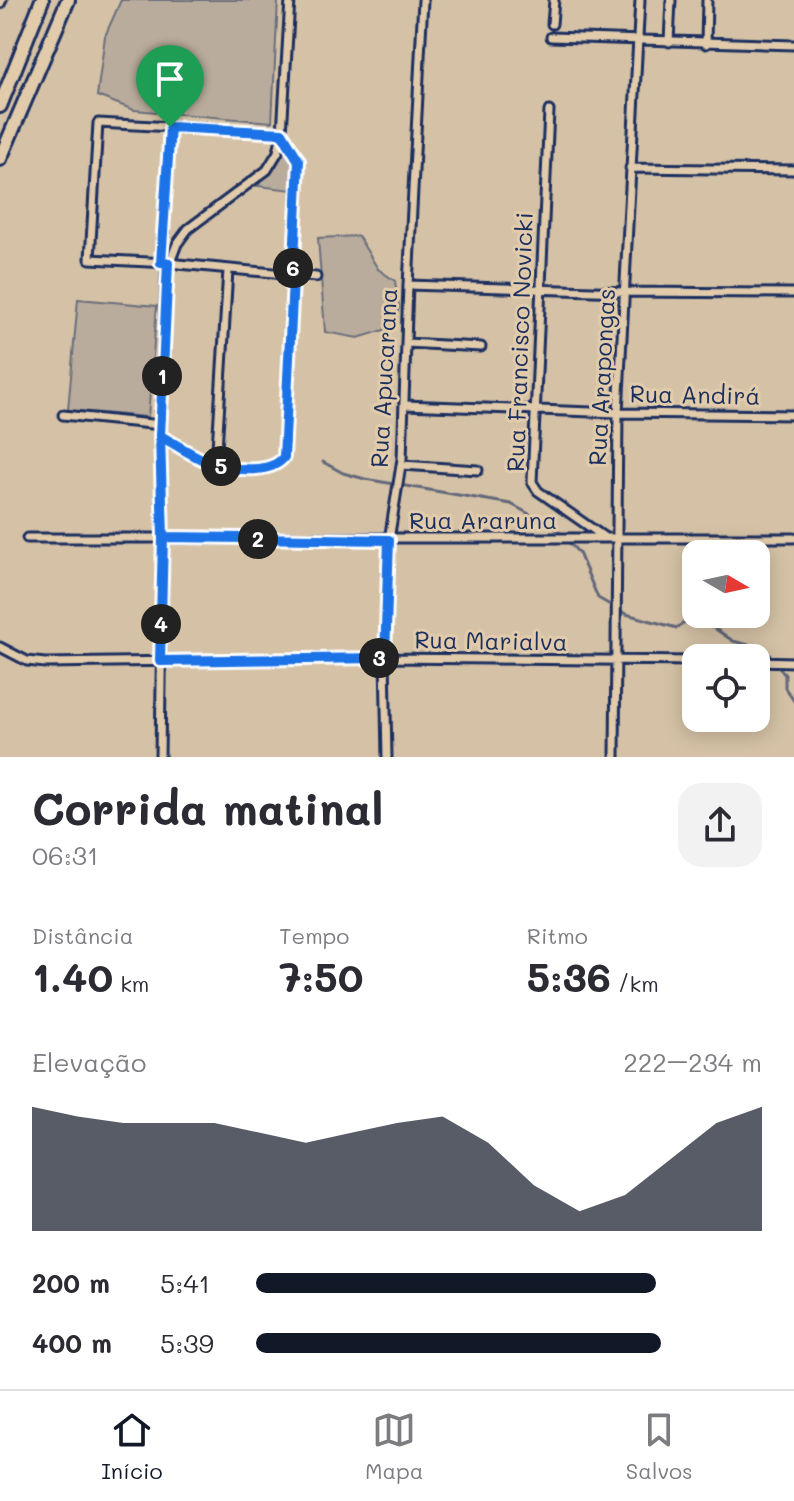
<!DOCTYPE html>
<html lang="pt">
<meta charset="utf-8">
<style>
body{margin:0;font-family:Mali,sans-serif;background:#f2f2f3;color:#2b2b33;height:100vh;display:flex;flex-direction:column;font-size:30px;white-space:nowrap}
*{box-sizing:border-box;margin:0}
p{font-size:26px;color:#7c7c81}
.icon{flex:none;width:44px;height:44px;fill:none;stroke:currentColor;stroke-width:2;stroke-linecap:round;stroke-linejoin:round}
.map{position:relative;height:757px;overflow:hidden}
.panel{display:flex;flex-direction:column;background:#fff;flex:1}
.panel>*{flex:none}
.needle{width:52px;rotate:99deg}
.tools{position:absolute;left:682px;top:540px;display:grid;gap:16px}
.tools a{display:grid;place-items:center;width:88px;height:88px;border-radius:16px;background:#fff;box-shadow:0 4px 20px #0003;font-size:40px}
.pin{position:absolute;display:grid;place-items:center;width:68px;height:68px;color:#fff;margin:-82px -34px;border-radius:50% 50% 50% 0;rotate:-45deg;box-shadow:0 0 8px #0007}
.pin .icon{rotate:45deg}
.km{position:absolute;width:40px;height:40px;margin:-20px;border-radius:50%;background:#222;color:#fff;font-size:22px;line-height:40px;text-align:center}
.round{display:grid;place-items:center;flex:none;width:84px;height:84px;border-radius:24px;background:#f2f2f3}
.summary{display:flex;align-items:center;justify-content:space-between;height:136px;padding:0 32px}
h1{font-size:44px;font-weight:700;line-height:60px}
.stats{display:grid;grid-template-columns:repeat(3,1fr);gap:12px;height:136px;padding:8px 32px}
.stats div{display:grid;align-content:center}
.stats b{font-size:40px;font-weight:700}
.stats small{font-size:22px;font-weight:400}
.stats p{font-size:22px}
.chart{height:224px;padding:16px 32px}
.chart p{display:flex;justify-content:space-between}
.chart svg{width:100%;height:144px;margin-top:8px;fill:#111827;opacity:.7}
ul{padding:0 32px;list-style:none;font-size:26px}
li{display:grid;grid-template-columns:128px 96px 1fr;align-items:center;height:60px}
li i{height:20px;border-radius:10px;background:#111827}
.tabs{display:flex;justify-content:space-around;align-items:center;height:112px;border-top:2px solid #e1e1e2;background:#fff;font-size:22px;color:#7c7c81}
.tabs a{display:grid;justify-items:center;gap:4px}
.tabs .on{color:#111827}
.map>svg:first-child{display:block}
.green{fill:#b9ac9c;stroke:#6a6e7d;stroke-width:2}
.lines{fill:none;stroke-linecap:round;stroke-linejoin:round}
.stream{stroke:#63677a;stroke-width:3}
.minor-casing{stroke:#1b2f5e;stroke-width:13}
.motorway-casing{stroke:#1b2f5e;stroke-width:18}
.minor{stroke:#e1cbab;stroke-width:7}
.motorway{stroke:#e1cbab;stroke-width:12}
.route-casing{stroke:#fff;stroke-width:16}
.route{stroke:#1a73e8;stroke-width:10}
.labels{text-anchor:middle;dominant-baseline:central;stroke-width:6;stroke-linejoin:round;paint-order:stroke}
.street-label{font-size:24px;fill:#1b2f5e;stroke:#e1cbab}
</style>
<div class="map">
<svg width="794" height="757" viewBox="0 0 794 757">
<rect width="100%" height="100%" fill="#d5c2a6"/>
<filter id="ink" filterUnits="userSpaceOnUse"><feTurbulence type="fractalNoise" baseFrequency=".0125" numOctaves="2"/><feDisplacementMap in="SourceGraphic" scale="16" xChannelSelector="R" yChannelSelector="G"/><feConvolveMatrix kernelMatrix="1 2 1 2 8 2 1 2 1" color-interpolation-filters="sRGB"/></filter>
<g filter="url(#ink)">
<path class="green" d="M121 0H278L272 122 134 110 97 96 105 36Z
M285 147 295 171 292 190 258 186Z
M358 236 378 269 395 281 399 307 394 327 358 338 325 332 318 238Z
M78 299 157 306 148 417 68 410Z"/>
<g class="lines">
<path class="stream" d="M323 462 343 473 365 479 511 504 555 528 579 553 598 598 626 614 677 628 687 620 714 628 733 641 765 649 785 675V688L794 701"/>
<g class="minor-casing">
<path id="minor" d="M0 4 2 0
M552 24 554 0
M551 37 794 45
M669 42 671 0
M706 44 707 0
M549 111 532 482 538 491 604 537
M282 133 98 123 90 259 168 263 316 277
M630 168 794 170
M161 263 170 127
M408 285 625 292 794 293
M406 343 481 347
M404 405 618 413 794 415
M63 415 161 425
M160 436C178 445 198 460 217 465 236 470 271 474 284 457L299 161 282 133
M216 465 228 270
M402 465 478 470
M27 538H794
M0 647 27 661 45 663 385 658 696 661
M756 661 794 662
M160 757 163 537 160 436 166 273 177 244 188 229 267 170 278 152 282 133 290 0
M387 757 385 658 389 540 402 459 408 285 423 0
M615 757 618 413 640 0"/>
</g>
<g class="motorway-casing">
<path id="motorway" d="M0 106 42 0
M0 159 68 0"/>
</g>
<use href="#minor" class="minor"/>
<use href="#motorway" class="motorway"/>
</g>
</g>
<g class="lines" filter="url(#ink)">
<g class="route-casing">
<path id="route" d="M170 127 161 263H168L160 436 163 537 389 540 385 658 160 661 163 537 160 436C178 445 198 460 217 465 236 470 271 474 284 457L299 161 282 133 170 127"/>
</g>
<use href="#route" class="route"/>
</g>
<g class="labels">
<g class="street-label">
<text transform="translate(519 342) rotate(-88)">Rua Francisco Novicki</text>
<text transform="translate(601 377) rotate(-87)">Rua Arapongas</text>
<text transform="translate(383 378) rotate(-87)">Rua Apucarana</text>
<text transform="translate(695 394) rotate(1)">Rua Andirá</text>
<text x="483" y="519">Rua Araruna</text>
<text transform="translate(491 640) rotate(1)">Rua Marialva</text>
</g>
</g>
</svg>
<div class="tools">
<a><svg class="needle" viewBox="-14 -14 28 28"><path d="M0-13l5 13h-10z" fill="#e53935"/><path d="M0 13l5-13h-10z" fill="#7c7c81"/></svg></a>
<a><svg class="icon" aria-label="locate" viewBox="0 0 24 24"><circle cx="12" cy="12" r="6"/><path d="M12 2v4M12 18v4M2 12h4M18 12h4"/></svg></a>
</div>
<div class="pin" style="left:170px;top:127px;background:#1e9e55"><svg class="icon" aria-label="arrive" viewBox="0 0 24 24"><path d="M6 21V4h12l-3 4 3 4H6"/></svg></div>
<b class="km" style="left:162px;top:376px">1</b>
<b class="km" style="left:258px;top:539px">2</b>
<b class="km" style="left:379px;top:658px">3</b>
<b class="km" style="left:161px;top:624px">4</b>
<b class="km" style="left:221px;top:466px">5</b>
<b class="km" style="left:293px;top:268px">6</b>
</div>
<section class="panel">
<div class="summary"><div><h1>Corrida matinal</h1><p>06:31</p></div><a class="round"><svg class="icon" aria-label="share" viewBox="0 0 24 24"><path d="M12 15V3M7 8l5-5 5 5M5 13v7h14v-7"/></svg></a></div>
<div class="stats">
<div><p>Distância</p><b>1.40<small> km</small></b></div>
<div><p>Tempo</p><b>7:50</b></div>
<div><p>Ritmo</p><b>5:36<small> /km</small></b></div>
</div>
<div class="chart"><p><span>Elevação</span>222–234 m</p>
<svg viewBox="0 0 160 44" preserveAspectRatio="none"><path d="M0 44V6L10 9L20 11L30 11L40 11L50 14L60 17L70 14L80 11L90 9L100 17L110 30L120 38L130 33L140 22L150 11L160 6V44z"/></svg>
</div>
<ul>
<li><b>200 m</b>5:41<i style="width:79%"></i></li>
<li><b>400 m</b>5:39<i style="width:80%"></i></li>
</ul>
</section>
<nav class="tabs">
<a class="on"><svg class="icon" aria-label="home" viewBox="0 0 24 24"><path d="M3 11l9-7 9 7M6 9v11h12V9"/></svg>Início</a>
<a><svg class="icon" aria-label="map" viewBox="0 0 24 24"><path d="M3 6l6-2 6 2 6-2v14l-6 2-6-2-6 2zM9 4v14M15 6v14"/></svg>Mapa</a>
<a><svg class="icon" aria-label="saved" viewBox="0 0 24 24"><path d="M7 4h10v16l-5-4-5 4z"/></svg>Salvos</a>
</nav>
